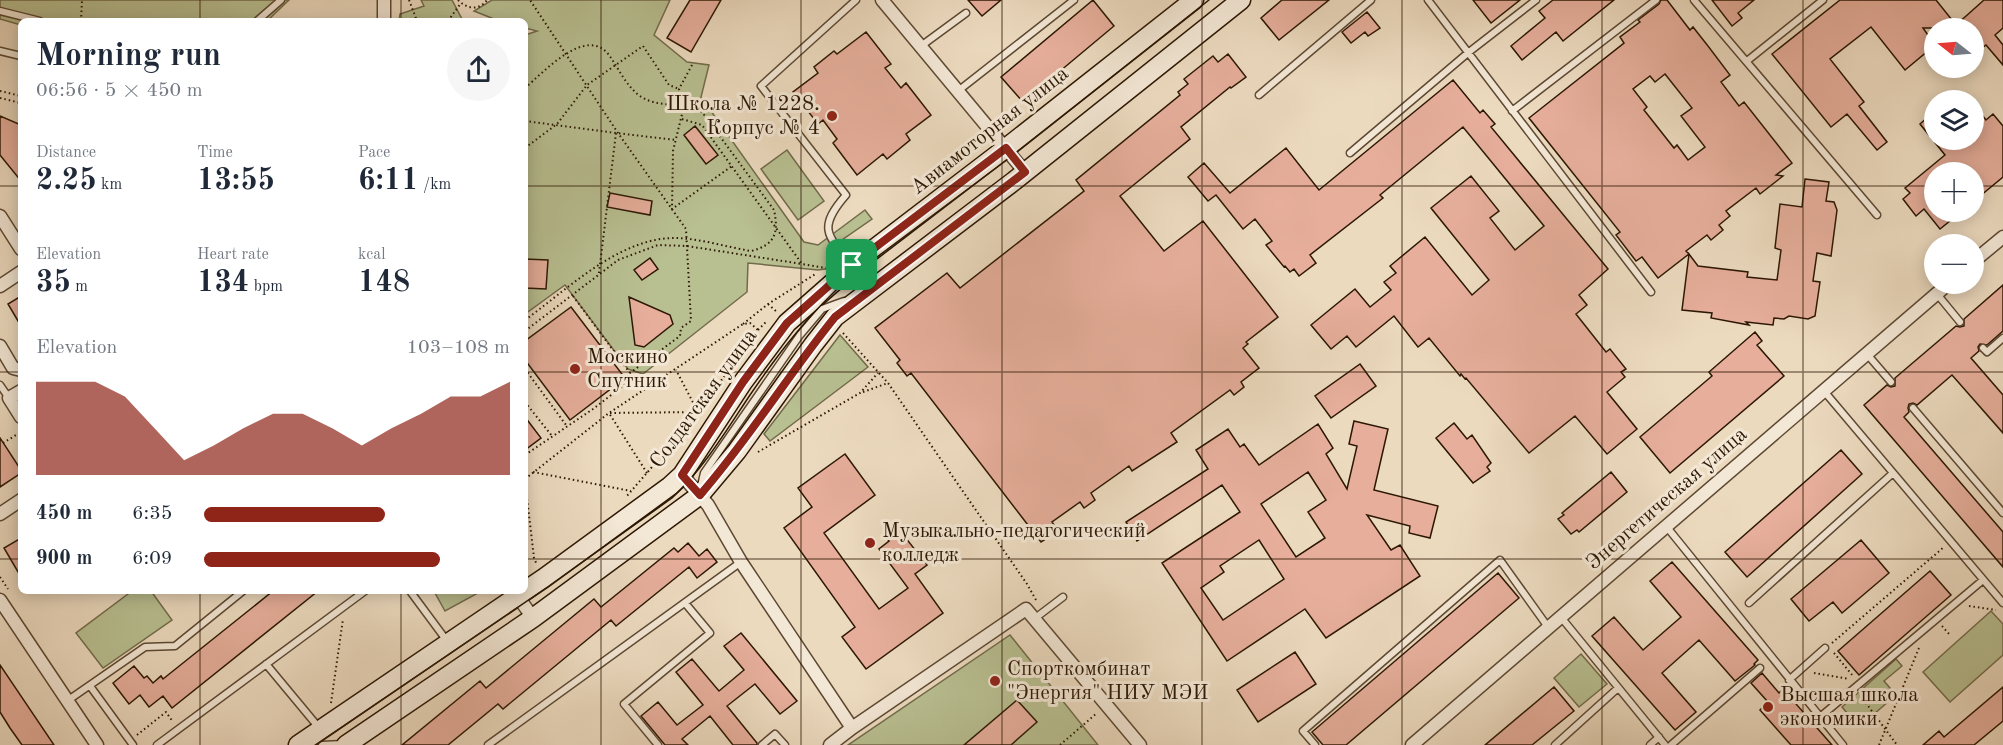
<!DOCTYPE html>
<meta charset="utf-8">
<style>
body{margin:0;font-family:"Old Standard TT",serif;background:#f6f6f7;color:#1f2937;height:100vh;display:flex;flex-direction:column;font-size:22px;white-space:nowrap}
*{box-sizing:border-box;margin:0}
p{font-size:20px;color:#747a83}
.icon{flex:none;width:33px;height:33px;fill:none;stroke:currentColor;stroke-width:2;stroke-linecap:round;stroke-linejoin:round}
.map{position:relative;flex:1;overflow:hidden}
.panel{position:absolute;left:18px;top:18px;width:510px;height:576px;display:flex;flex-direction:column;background:#fff;border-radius:9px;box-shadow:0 3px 15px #0003}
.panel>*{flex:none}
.needle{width:39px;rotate:287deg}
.controls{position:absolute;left:1924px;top:18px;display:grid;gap:12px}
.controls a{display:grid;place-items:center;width:60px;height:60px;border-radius:50%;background:#fff;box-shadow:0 3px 15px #0003;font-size:30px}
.pin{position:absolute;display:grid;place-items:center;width:51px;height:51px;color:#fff;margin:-26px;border-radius:12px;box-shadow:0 3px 9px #0006}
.round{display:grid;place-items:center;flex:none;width:63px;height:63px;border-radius:32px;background:#f6f6f7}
.head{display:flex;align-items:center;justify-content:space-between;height:102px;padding:0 18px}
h1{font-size:33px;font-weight:700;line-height:45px}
.figures{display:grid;grid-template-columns:repeat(3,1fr);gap:9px;height:102px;padding:6px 18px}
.figures div{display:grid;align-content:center}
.figures b{font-size:30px;font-weight:700}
.figures small{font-size:16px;font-weight:400}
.figures p{font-size:16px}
.chart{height:168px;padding:12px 18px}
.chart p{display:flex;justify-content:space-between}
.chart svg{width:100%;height:108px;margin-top:6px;fill:#8f2418;opacity:.7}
ul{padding:0 18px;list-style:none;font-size:20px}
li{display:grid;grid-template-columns:96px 72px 1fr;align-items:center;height:45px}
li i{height:15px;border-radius:8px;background:#8f2418}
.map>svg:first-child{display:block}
.green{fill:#b8bf91;stroke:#726b4a;stroke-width:1.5}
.building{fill:#e6ae9b;stroke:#2c1703;stroke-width:1.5;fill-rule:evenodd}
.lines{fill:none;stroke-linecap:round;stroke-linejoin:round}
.service-casing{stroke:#5c4832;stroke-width:9}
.minor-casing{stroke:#5c4832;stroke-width:15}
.secondary-casing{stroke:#2c1703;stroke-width:21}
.path{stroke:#2c1703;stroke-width:2;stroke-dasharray:1.5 3;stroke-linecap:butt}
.service{stroke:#f3e7d5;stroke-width:6}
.minor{stroke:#f3e7d5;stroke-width:12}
.secondary{stroke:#f3e7d5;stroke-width:18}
.tram{stroke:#2c1703;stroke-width:1.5}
.route-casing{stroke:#fff;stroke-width:12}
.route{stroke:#8f2418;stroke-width:8}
.grid{fill:none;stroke:#2c1703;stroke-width:1.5;stroke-opacity:0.55}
.poi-dot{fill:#8f2418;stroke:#f3e7d5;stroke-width:2}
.labels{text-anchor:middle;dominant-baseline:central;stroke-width:6;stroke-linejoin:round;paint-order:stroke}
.poi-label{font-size:21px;fill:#2c1703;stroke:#f3e7d5;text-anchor:start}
.street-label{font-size:21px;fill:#2c1703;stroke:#f3e7d5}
</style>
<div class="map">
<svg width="2003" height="745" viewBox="0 0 2003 745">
<rect width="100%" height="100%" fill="#ecdabf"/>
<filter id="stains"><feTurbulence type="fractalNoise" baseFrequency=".00333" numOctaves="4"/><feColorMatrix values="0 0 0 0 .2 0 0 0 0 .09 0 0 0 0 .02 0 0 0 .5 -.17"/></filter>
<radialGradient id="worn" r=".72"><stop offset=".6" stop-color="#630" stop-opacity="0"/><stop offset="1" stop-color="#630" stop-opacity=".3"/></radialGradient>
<path class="green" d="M0 0H289L267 21H21V25L0 19Z
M421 0H452L463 21H399L400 14 424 6Z
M492 0H670L654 35 687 62 709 65 701 97 804 242 818 245 865 210 872 219 829 249 841 267 818 270 748 263 747 292 643 374 628 369 565 285 525 314V35L537 31 525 28V21H499L474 11Z
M787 150 824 201 798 220 761 169Z
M840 335 868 367 770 441 764 434Z
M132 591H151L172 620 103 668 76 633Z
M438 591H477L478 593 445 611 435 593Z
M1991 611 2003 624V655L1950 702 1923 672Z
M1010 635 1098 745H848Z
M1581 654 1607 684 1579 707 1554 678Z
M1896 659 1902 666 1884 681 1896 695 1859 727 1842 707Z"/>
<path class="building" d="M690 0H721L691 52 667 38Z
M968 0H1001L982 16Z
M1093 0 1114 26 1023 102 1001 77Z
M1282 0H1329L1279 40 1261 18Z
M1473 0H1520L1491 23Z
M1553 0H1614L1563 41 1556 32 1522 60 1511 46 1545 18 1539 11Z
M1661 0H1667L1690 30 1693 27 1708 46 1730 75 1721 82 1739 106 1744 102 1792 163 1776 175 1783 176 1760 194 1756 188 1726 211 1730 216 1719 225 1723 230 1711 240 1707 235 1686 251 1689 254 1658 278 1642 257 1636 261 1616 235 1620 232 1529 118 1624 43 1620 37 1640 22 1638 20 1659 4ZM1665 74 1692 108 1681 116 1705 147 1688 160 1677 145 1674 148 1644 110 1647 107 1633 89 1650 76 1655 82Z
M1712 0H1754L1738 13 1742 18 1732 26Z
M1840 0H1936L1956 25 1984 0H2003V28L1995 35 2003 45V65L1986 45 1974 54V28H1923L1935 45 1905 70 1871 27 1830 59 1864 102 1859 106 1887 142 1877 150 1847 114 1831 127 1772 54Z
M1367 12 1380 28 1368 36 1365 32 1351 43 1342 32Z
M866 32 891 64 885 68 901 88 906 83 931 115 906 134 910 140 887 159 883 154 857 175 833 143 837 139 823 120 818 124 793 92 818 73 814 67 834 51 837 54Z
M1228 54 1246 77 1231 88 1230 87 1181 127 1190 139 1120 196 1164 251 1203 221 1278 317 1246 342 1248 344 1243 348 1259 368 1241 382 1244 387 1234 395 1230 390 1171 433 1177 442 1132 471 1129 466 1091 493 1095 500 1084 508 1080 502 1052 522 1058 531 1041 542 911 373 907 376 897 363 900 360 875 328 947 273 960 288 1084 191 1076 180 1180 95 1178 92 1188 84 1184 79 1213 56 1218 62Z
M1453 80 1480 113 1483 110 1495 124 1491 127 1608 269 1579 295 1587 305 1576 314 1606 352 1610 349 1626 369 1621 372 1625 377 1607 392 1637 429 1607 454 1575 416 1529 453 1466 378 1465 379 1461 374 1460 376 1429 338 1418 347 1394 316 1356 347 1347 336 1331 349 1311 325 1355 289 1370 307 1391 290 1384 282 1396 273 1390 266 1425 237 1472 295 1489 280 1431 208 1471 176 1499 211 1490 218 1515 250 1544 226 1463 127 1380 195 1383 198 1310 255 1316 263 1299 276 1294 269 1290 272 1285 266 1284 267 1266 245 1272 241 1255 219 1243 229 1216 195 1208 201 1188 177 1204 163 1230 193 1286 148 1319 190Z
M1974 105 1986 120 1993 114 2003 126V177L1974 201V172H1935V212H1961L1940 229 1924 209 1916 216 1903 199 1910 193 1905 188 1945 155 1920 124 1935 111V140H1974Z
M0 116 21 125V181L0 155Z
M695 126 718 155 706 164 684 135Z
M1805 179 1829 182 1826 201 1834 202 1837 210 1831 256 1817 253 1813 281 1820 282 1815 316 1808 319 1789 316 1784 319 1774 318 1773 325 1746 322 1749 325 1711 318 1712 313 1682 310 1689 254 1698 266 1748 272 1747 277 1777 280 1781 250 1775 248 1780 204 1802 207Z
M610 193 652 201 650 215 607 207Z
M650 258 658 269 642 280 634 270Z
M525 259 548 260 546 289 525 288Z
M2003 285V331L1987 345 1980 344 1978 347 1979 351 1971 358 2003 395V433L1952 375 1917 405 1913 403 1909 404 1908 408 1909 412 1904 417 2003 532V567L1864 405 1887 385 1891 387 1895 386V378L1956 326 1960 327 1964 326V319Z
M21 296V326L8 304Z
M629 297 670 315 673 324 644 347 635 345Z
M571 307 625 378 570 420 525 360V341Z
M1755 332 1762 341 1757 345 1784 376 1670 473 1640 437 1712 376 1709 372Z
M1360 364 1376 386 1331 418 1315 396Z
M525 417 541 438 525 450Z
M1354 421 1388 429 1374 490 1438 506 1430 538 1409 533 1410 526 1367 515 1391 550 1400 545 1420 576 1326 638 1305 609 1227 661 1162 563 1240 512 1222 485 1137 541 1126 522 1208 469 1196 450 1228 429 1240 447 1244 444 1259 465 1318 424 1333 448 1326 454 1347 489 1357 446 1349 444ZM1308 472 1326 500 1308 512 1325 538 1296 557 1261 504ZM1259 540 1284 579 1223 620 1201 588 1224 572 1220 566Z
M1454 423 1467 439 1472 435 1491 463 1487 467 1490 471 1473 483 1436 438Z
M0 438 21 470V473L0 487Z
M1841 450 1862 474 1747 577 1725 552Z
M845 454 875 495 824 533 879 609 908 588 879 549 889 541 886 537 898 528 927 565 915 574 943 613 866 669 842 637 855 627 784 528 812 507 798 488Z
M1611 472 1627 492 1579 532 1577 530 1571 534 1558 519 1564 515 1562 513Z
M21 538V577L4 548Z
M1861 540 1889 573 1842 613 1833 602 1809 621 1791 599Z
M688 543 699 556 707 549 717 562 697 578 689 567 616 626 611 620 503 709 498 704 448 745H402L480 681 486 688 594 599 601 607 674 548 678 552Z
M1672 562 1758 660 1754 664 1755 665 1735 681 1699 640 1662 673 1696 712 1675 730 1592 636 1614 617 1643 650 1681 617 1650 581Z
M1930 571 1951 595 1859 675 1838 651Z
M1498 573 1519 598 1346 745H1323L1312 732Z
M273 591H318L172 708 163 696 149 707 140 695 129 704 113 683 134 666 144 678 147 676 153 683 161 676 163 679Z
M741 633 797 701 780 714 755 684 727 706 757 743V745H733L710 716 682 739 688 745H665L641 716 658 702 677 725 703 705 676 672 692 659 719 691 744 670 724 646Z
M1295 652 1316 684 1258 722 1237 690Z
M0 665 54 745H22L10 728 0 712Z
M1762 673 1779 693 1783 689 1832 745H1791L1760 710 1768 702 1751 683Z
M1554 687 1574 711 1532 745H1485Z
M2003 687V721L1974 745H1923L1939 731 1944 737Z
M1017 700 1037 722 1011 745H964Z"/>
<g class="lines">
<g class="service-casing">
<path id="service" d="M1428 0 1651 292
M1694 0 1877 215
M0 11 40 21
M257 21 281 0
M921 46 966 13
M0 51 21 56
M1747 61 1823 0
M958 91 1074 0
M1259 95 1371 0
M1512 111 1656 0
M1350 153 1469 52 1536 0
M852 264C827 236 817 228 846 195L761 86 856 0
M1937 294 1960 322
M1983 348 1987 352 2003 338
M1866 353 1891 382
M0 385 9 398
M1823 390 2003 603
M1913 408 2003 513
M701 486 704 473 800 335 822 309 844 301
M1666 526 1843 745
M410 591 447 641
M1749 603 1893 473
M1560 616 1665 745
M1034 619 1063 597
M266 664 320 729
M1789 680 1825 648
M90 686 133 745
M67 701 145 647 175 646 243 591
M1820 717 1983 580
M157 745 365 591
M322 745 343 744
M488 745 741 562
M658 745 624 704 710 633 685 603
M762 745 775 734 785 745
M1315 745 1303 731 1500 560 1548 627
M1555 745 1618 688
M1650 745 1659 737
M1671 745 1760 668"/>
</g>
<g class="minor-casing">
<path id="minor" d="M882 0 1025 172
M384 21V0
M0 216 21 249
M1974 261 2003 237
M0 286 21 272
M0 346 13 368 21 370
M21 391 9 398 21 417
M682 475 708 505 741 562 852 728
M0 514 21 500
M514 591 533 618
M0 600 97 745
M830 745 852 728 1026 609 1140 745
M1412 745 1948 284"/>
</g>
<g class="secondary-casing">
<path id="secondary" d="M298 745 544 578 670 486 682 475 743 382 787 323 853 265 1006 148 1194 0
M346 745 533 618 700 495 737 451 813 345 835 317 1014 181 1241 0"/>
</g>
<path class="path" d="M409 0 417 21
M458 0C467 9 479 11 487 0
M81 21 82 0
M448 21 461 3
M692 65 679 89 684 106 673 151 672 209 732 166
M525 88C544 72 586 25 609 55 619 69 626 86 640 96 659 109 683 101 702 112L774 210C779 233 775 245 751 251 726 247 699 238 673 238 618 239 568 289 525 320
M0 91 21 96
M0 98 21 103
M682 119 702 125 802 264 826 268
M525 121 616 133
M525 148 557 124 587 85 643 46 669 85 679 89
M599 273 616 133 676 140
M573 296 630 373
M768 304 777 312
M743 324 768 304 817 273
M758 330 767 321
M525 331 618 260 658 245 687 246 802 264
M843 333 888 383 1027 584 1036 600
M525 369 566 425
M863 392 888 383
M525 402 552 436
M3 443 21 432
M758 452 860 393 878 373
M525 455 593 409 628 382 630 373 680 336 681 328 691 321 686 229 618 133 530 0
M533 472 631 491
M647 473 609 413 698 412 676 370
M525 479 609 413 743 324 750 323 758 330 691 422 626 497
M525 481 534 558 537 565
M0 577 8 589
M1969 606 1996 610
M1942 626 1949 634
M1832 643 1944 547
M1834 653 1853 676
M1814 673 1849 679
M1863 699 1897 745
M331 703 343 619
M137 735 166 712 173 722
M1060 745 1097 713
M1879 745 1919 648"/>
<use href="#service" class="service"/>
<use href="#minor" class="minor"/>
<use href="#secondary" class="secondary"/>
<path class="tram" d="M316 745 549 586 672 498C704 468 726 431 750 395 780 351 809 314 849 278L1012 156 1209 0"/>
</g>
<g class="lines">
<g class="route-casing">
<path id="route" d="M1006 148 1025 172 835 317C788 375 749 439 700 495L682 475 743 382 787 323 852 265Z"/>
</g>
<use href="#route" class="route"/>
</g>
<path class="grid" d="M200 0V21M401 0V21M601 0V745M801 0V745M1002 0V745M1202 0V745M1402 0V745M1602 0V745M1803 0V745M0 186H21M525 186H1935M1974 186H2003M0 372H21M525 372H2003M0 559H21M525 559H2003M200 591V745M401 591V745"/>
<g class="poi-dot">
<circle cx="832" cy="116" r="6"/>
<circle cx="575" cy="369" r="6"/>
<circle cx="870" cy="543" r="6"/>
<circle cx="995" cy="681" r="6"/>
<circle cx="1768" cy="707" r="6"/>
</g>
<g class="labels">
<g class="poi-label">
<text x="820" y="104" text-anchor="end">Школа № 1228.<tspan x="820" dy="24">Корпус № 4</tspan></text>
<text x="587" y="357">Москино<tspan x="587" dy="24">Спутник</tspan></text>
<text x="882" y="531">Музыкально-педагогический<tspan x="882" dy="24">колледж</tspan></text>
<text x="1007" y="669">Спорткомбинат<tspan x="1007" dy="24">"Энергия" НИУ МЭИ</tspan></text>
<text x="1780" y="695">Высшая школа<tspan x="1780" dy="24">экономики</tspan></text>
</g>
<g class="street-label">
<text transform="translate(990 131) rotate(-38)">Авиамоторная улица</text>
<text transform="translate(704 399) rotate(-54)">Солдатская улица</text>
<text transform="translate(1667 499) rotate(-41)">Энергетическая улица</text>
</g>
</g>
<rect width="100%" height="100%" filter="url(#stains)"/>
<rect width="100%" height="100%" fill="url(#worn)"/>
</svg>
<div class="controls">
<a><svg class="needle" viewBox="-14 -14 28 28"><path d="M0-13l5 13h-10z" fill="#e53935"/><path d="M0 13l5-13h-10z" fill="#747a83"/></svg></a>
<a><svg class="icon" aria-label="layers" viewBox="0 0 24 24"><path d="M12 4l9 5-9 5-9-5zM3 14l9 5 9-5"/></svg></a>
<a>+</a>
<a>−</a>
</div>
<div class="pin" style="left:852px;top:265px;background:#1e9e55"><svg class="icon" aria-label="arrive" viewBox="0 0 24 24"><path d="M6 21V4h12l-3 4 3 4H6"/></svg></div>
<section class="panel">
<div class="head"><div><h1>Morning run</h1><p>06:56 · 5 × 450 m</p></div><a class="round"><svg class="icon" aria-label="share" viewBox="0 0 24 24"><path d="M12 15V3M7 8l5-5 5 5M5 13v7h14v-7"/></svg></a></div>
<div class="figures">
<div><p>Distance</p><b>2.25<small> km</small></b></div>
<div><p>Time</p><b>13:55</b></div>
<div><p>Pace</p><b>6:11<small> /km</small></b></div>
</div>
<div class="figures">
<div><p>Elevation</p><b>35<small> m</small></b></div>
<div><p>Heart rate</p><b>134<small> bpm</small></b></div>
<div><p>kcal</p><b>148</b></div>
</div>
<div class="chart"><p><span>Elevation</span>103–108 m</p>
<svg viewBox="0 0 160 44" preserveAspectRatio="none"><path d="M0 44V6L10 6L20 6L30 12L40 25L50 38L60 32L70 25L80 19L90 19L100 25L110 32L120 25L130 19L140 12L150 12L160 6V44z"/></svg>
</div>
<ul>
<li><b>450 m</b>6:35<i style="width:59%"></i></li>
<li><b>900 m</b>6:09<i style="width:77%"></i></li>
</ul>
</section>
</div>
